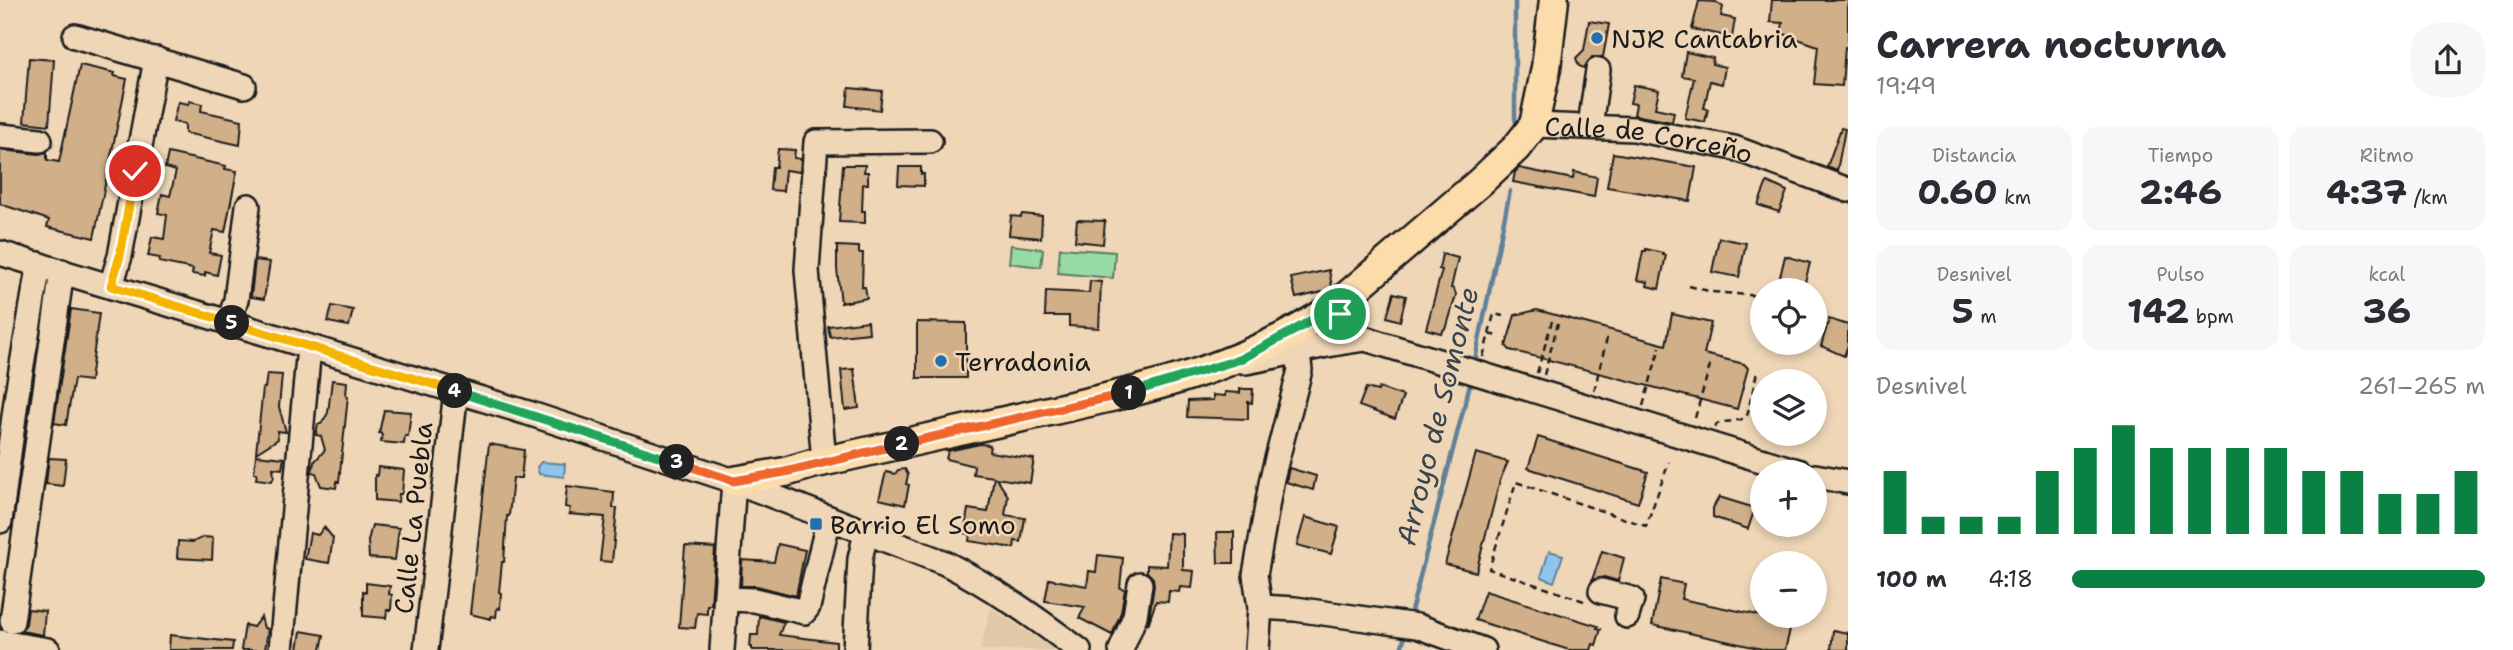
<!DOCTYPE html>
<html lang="es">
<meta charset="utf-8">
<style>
body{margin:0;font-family:"Shantell Sans",sans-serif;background:#f7f7f7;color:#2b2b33;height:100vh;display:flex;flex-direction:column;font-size:26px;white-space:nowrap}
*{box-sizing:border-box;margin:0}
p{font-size:23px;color:#7c7c81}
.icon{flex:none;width:38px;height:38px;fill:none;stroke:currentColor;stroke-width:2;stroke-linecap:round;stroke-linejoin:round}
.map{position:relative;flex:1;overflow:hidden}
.sheet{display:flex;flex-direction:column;background:#fff;width:665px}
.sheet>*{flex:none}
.fabs{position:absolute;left:1750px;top:278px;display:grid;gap:14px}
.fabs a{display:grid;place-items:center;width:77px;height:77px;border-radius:50%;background:#fff;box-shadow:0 4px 10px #0003;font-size:35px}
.pin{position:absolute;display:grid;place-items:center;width:60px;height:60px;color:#fff;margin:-30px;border:4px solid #fff;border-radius:50%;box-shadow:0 2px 7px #0007}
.km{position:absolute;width:35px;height:35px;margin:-18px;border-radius:50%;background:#222;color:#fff;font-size:19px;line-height:35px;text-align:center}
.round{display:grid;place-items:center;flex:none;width:74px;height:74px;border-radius:28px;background:#f7f7f7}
.summary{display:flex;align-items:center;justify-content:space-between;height:119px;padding:0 28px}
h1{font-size:38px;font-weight:700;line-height:52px}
.stats{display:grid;grid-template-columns:repeat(3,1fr);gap:10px;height:119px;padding:7px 28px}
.stats div{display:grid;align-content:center;border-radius:18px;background:#f7f7f7;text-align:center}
.stats b{font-size:35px;font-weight:700}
.stats small{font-size:19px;font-weight:400}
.stats p{font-size:19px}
.chart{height:196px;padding:14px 28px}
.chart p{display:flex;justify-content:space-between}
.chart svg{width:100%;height:126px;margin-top:7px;stroke:#0b8043;stroke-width:6}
ul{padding:0 28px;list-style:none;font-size:23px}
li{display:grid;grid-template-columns:112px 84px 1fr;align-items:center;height:52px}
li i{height:18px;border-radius:9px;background:#0b8043}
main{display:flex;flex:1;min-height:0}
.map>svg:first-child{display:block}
.built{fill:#e2c8a6}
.green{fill:#98dba6;stroke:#5a7c61;stroke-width:2}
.water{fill:#8fc4ec;stroke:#618199;stroke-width:2}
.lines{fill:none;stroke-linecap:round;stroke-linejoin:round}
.stream{stroke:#618199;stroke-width:4.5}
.building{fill:#d1b089;stroke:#1c1c1c;stroke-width:2}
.minor-casing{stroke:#1c1c1c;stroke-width:28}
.major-casing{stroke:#1c1c1c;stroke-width:33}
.path{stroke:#1c1c1c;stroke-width:2.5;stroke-dasharray:7 5;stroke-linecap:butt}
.minor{stroke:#efd6b7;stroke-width:23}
.major{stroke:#fcdcab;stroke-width:28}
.split-1-casing{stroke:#fff;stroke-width:14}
.split-2-casing{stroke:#fff;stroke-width:14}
.split-3-casing{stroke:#fff;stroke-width:14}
.split-4-casing{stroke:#fff;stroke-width:14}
.split-5-casing{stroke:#fff;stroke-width:14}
.split-6-casing{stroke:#fff;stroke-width:14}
.split-1{stroke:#22a559;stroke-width:9}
.split-2{stroke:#f0652b;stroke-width:9}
.split-3{stroke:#f0652b;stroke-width:9}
.split-4{stroke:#22a559;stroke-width:9}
.split-5{stroke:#f5b400;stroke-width:9}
.split-6{stroke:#f5b400;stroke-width:9}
.poi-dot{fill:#1f6fb2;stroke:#efd6b7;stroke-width:2.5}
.labels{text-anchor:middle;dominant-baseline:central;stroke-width:5;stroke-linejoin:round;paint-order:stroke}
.poi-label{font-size:26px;fill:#1c1c1c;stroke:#efd6b7;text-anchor:start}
.street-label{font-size:26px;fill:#1c1c1c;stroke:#efd6b7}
.water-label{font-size:28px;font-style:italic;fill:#394650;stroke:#efd6b7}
</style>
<main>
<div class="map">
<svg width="1848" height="650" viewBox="0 0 1848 650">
<rect width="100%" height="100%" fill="#efd6b7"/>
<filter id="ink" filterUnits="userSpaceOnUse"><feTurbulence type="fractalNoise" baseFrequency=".0143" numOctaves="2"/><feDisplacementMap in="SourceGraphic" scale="14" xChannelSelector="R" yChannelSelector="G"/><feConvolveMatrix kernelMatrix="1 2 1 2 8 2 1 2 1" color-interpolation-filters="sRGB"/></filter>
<g filter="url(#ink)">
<path class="built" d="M991 608 1055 650H980Z"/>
<path class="green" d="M1011 245 1043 249 1041 267 1009 263Z
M1060 248 1115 252 1113 278 1058 273Z"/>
<path class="water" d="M541 462 565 464 564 477 539 474 537 467Z
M1549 551 1563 555 1554 582 1541 577Z"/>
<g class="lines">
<path class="stream" d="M1515 0V119L1518 128
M1474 365 1510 191
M1409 619 1471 380
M1401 650 1406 631"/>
</g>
<path class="building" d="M1772 0H1848V48L1845 47 1842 86 1814 84 1818 46 1781 33 1783 23 1770 22Z
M1699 1 1716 2 1723 7 1721 16 1735 19 1732 37 1692 29Z
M1589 21 1609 24 1603 57H1592L1584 68 1579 66 1576 58 1584 50Z
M1686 52 1713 58 1712 64 1725 67 1722 84 1710 81 1704 108 1708 109 1705 122 1685 118 1694 78 1682 76Z
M29 58 54 60 49 125 24 122Z
M80 65 115 73 114 76 127 79 94 238 47 227 49 220 0 204V150L39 154 47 152V160L59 162Z
M1634 85 1659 90 1655 108 1674 112 1672 122 1634 115 1636 104 1630 103Z
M849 88 882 91 880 110 847 106Z
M190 101 202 104 201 111 242 120 240 145 185 133V124L173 121 178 102 189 104Z
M1841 128 1845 129 1837 171 1827 167Z
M778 149 795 150 794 158 801 159 800 172 785 170 783 191 770 190 772 167H776Z
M168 153 226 166 225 169 237 171 225 232 214 230 209 253 221 255 217 275 205 272V276L192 274 193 269 159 262 160 258 148 256 152 237 164 239 167 215 158 213 162 194 170 196 176 171 165 168Z
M1613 153 1696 167 1690 201 1607 187Z
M843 165H865L864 172H868V184H863L862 211H865V223L839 222Z
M899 167H921V174H924V186L898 185Z
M1519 168 1573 179 1574 172 1597 177 1594 197 1513 182 1515 172Z
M1767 182 1787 191 1779 212 1758 205Z
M1022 214 1042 216 1041 238 1009 235 1011 216 1021 217Z
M1077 220 1105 221 1103 244 1075 241Z
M1719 238 1746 243 1739 277 1712 272Z
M837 246 859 247V253H863L862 287H865L867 298 841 303 837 269Z
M1646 249 1663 253V255H1666L1659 289 1647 286 1648 282 1637 280 1643 251H1646Z
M1442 254 1458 258 1451 288 1454 289 1456 295 1447 326 1441 333 1426 329 1442 270 1439 269Z
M1785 256 1810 263 1804 286 1779 281Z
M255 260 270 262 264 299 251 297Z
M1329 270 1332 287 1327 291 1296 298 1291 278Z
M1090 281 1101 282 1099 328 1069 326V316H1045L1046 291 1089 293Z
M1394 293 1406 296 1400 321 1387 317Z
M332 306 353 310 349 326 328 322Z
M71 309 99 313 90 381 74 379 66 425 54 423Z
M1537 310 1666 345 1672 314 1711 323 1704 354 1744 364 1748 368 1737 409 1510 350 1506 346 1515 315Z
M1829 319 1848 325V345L1844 356 1821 346Z
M868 321 869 333 830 337 828 326Z
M917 322 966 323V378H917Z
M854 369 859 408 845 410 841 370Z
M267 374 282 375 279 407 286 432 277 431 278 439 256 453 263 388H265Z
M332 380 347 382 346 396H348L339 482 337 481 336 488 321 486 316 473 312 472 314 462 325 450 321 436 316 435 318 424H321L328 413Z
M1366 388 1378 391 1379 388 1403 396 1395 419 1359 406Z
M1240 389H1253L1252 403 1248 402V419L1187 417 1188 401 1213 400V395L1225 396V392L1240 393Z
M384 410 411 412 408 436H405L404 444 381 442 382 434 379 433Z
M1538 437 1648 472 1638 503 1528 468Z
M489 444 524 450 521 478H513L509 516H507L504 562H502L499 592 501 593 500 609 497 608 496 617 491 616V619L470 614Z
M980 444 990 445 989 452 1034 459 1030 483 996 478 1008 496 1005 515 1025 518 1021 542 1015 541 1014 548 969 541 970 534 964 533 968 509 988 512 994 477 973 474 974 466 946 459 948 451Z
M1476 453 1508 462 1500 480 1476 572 1445 564Z
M256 455 284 458 282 469 273 468 274 476 272 481 256 479 257 473H254Z
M49 458 66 459 63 486 46 484Z
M378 467 404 470 402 494H399L398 502 375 500V475L377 476Z
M1289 468 1316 476 1313 490 1286 482Z
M905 469 908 475 906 484 909 485 905 505 879 499 886 472 895 474 898 470Z
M567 486 614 492 613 508H617L612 562 600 561 605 517 569 514 570 508 565 507Z
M1719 497 1755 508 1748 529 1713 517V508Z
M1305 517 1339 527 1331 554 1297 545Z
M372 525 399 528 395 560 369 558 368 541Z
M324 527 333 538 329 563 305 559 310 533 318 535Z
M1217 532H1234V563H1218Z
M1169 533 1183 534V570L1194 571 1192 588 1180 587 1179 592 1169 591 1168 602 1156 601 1148 625 1154 585 1153 578 1147 572V565L1167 566Z
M204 537 213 538 212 560 177 558 178 541 193 542Z
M778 544 805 550 796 596 757 586H741L742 560 774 562Z
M685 546 715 548 711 605H707V614L697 613 695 628 679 627Z
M1602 551 1624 558 1618 581 1604 577 1592 580Z
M1098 555 1123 558 1120 588 1125 589 1121 612 1112 635 1079 618 1085 607 1045 601 1049 579 1087 586 1089 571 1096 572Z
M1661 579 1684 584 1681 599 1792 622 1785 650H1767L1652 625Z
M366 583 390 586 389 594 392 595 391 610H387L386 618 363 616V591L366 592Z
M1485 591 1598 626 1597 628 1601 629 1596 645 1593 644 1591 650H1569L1475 620Z
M28 609 45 611 43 635 21 631 26 624Z
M759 616 784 622 779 635 836 642V650H752V647H750L751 635H758Z
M261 617 264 628 268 629 265 650H241L245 625 253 627Z
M1833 630 1848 633V650H1831Z
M301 631 324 635 321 650H298Z
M170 635 233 642 232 650H169Z"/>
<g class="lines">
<g class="minor-casing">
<g id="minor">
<path d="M75 36 244 86"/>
<path id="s1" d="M1534 125 1634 129 1734 148 1848 190"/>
<path d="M1590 126 1598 70"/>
<path d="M0 136 40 140"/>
<path d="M0 253 528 413 734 481 945 563C993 587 1036 618 1079 650"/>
<path d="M111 286 120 256 156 59"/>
<path d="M1334 307 1355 334 1366 339 1800 472"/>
<path d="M229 322 236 300 248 206"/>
<path d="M1246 362C1286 355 1325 343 1366 339"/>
<path d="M824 461 807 270 816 142 930 141"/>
<path d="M1815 476 1848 482"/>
<path d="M0 521 17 394 39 264"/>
<path d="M1601 591 1632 599 1627 616"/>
<path d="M726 599 754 600 804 612 808 607 829 518"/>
<path d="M1260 607 1295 609 1417 626 1483 650"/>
<path d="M12 621 62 271"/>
<path d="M0 642 48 650"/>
<path d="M281 650 309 347"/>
<path d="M426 650 456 391"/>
<path d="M722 650 734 481"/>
<path d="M855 650 860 559 866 533"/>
<path d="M1121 650 1135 616 1140 584"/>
<path d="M1257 650 1260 607 1255 575 1272 478 1300 370 1295 330"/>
</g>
</g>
<g class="major-casing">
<path id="major" d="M734 481 785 472 812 464C887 447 961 431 1036 414 1143 390 1241 370 1334 307L1480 182 1516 148 1534 125 1546 68 1554 0"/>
</g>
<path class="path" d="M1689 286 1712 292 1762 296
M1489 334 1497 336
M1483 357 1494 314 1503 316
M1537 373 1552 321
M1544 375 1558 323
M1594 391 1608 334
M1643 406 1660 347
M1695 418 1711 362
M1715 428 1717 424C1727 420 1738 423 1747 416L1757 372
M1584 601 1489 569 1516 482 1646 526 1669 462"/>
<use href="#minor" class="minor"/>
<use href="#major" class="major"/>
</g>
</g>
<g class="lines" filter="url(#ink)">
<g class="split-1-casing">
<path id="split-1" d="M1129 393 1241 359 1295 330 1334 307 1340 314"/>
</g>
<g class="split-2-casing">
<path id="split-2" d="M902 444 1129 393"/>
</g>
<g class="split-3-casing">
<path id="split-3" d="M677 462 734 481 785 472 902 444"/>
</g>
<g class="split-4-casing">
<path id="split-4" d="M455 391 677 462"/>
</g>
<g class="split-5-casing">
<path id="split-5" d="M232 323 455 391"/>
</g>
<g class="split-6-casing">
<path id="split-6" d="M135 171 120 256 111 286 232 323"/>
</g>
<use href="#split-1" class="split-1"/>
<use href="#split-2" class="split-2"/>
<use href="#split-3" class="split-3"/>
<use href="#split-4" class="split-4"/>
<use href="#split-5" class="split-5"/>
<use href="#split-6" class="split-6"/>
</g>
<g class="poi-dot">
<circle cx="1597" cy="38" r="7"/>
<circle cx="941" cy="361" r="7"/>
<rect x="809" y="517" width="14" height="14" rx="3.5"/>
</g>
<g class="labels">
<g class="poi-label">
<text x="1611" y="38">NJR Cantabria</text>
<text x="955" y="361">Terradonia</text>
<text x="830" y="524">Barrio El Somo</text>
</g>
<g class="street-label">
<text stroke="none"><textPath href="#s1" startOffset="116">Calle de Corceño</textPath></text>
<text transform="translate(413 518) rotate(-84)">Calle La Puebla</text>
</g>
<g class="water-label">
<text transform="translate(1437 416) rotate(-76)">Arroyo de Somonte</text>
</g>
</g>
</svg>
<div class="fabs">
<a><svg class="icon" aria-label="locate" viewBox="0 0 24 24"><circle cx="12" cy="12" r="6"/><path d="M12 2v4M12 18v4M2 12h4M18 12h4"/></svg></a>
<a><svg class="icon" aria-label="layers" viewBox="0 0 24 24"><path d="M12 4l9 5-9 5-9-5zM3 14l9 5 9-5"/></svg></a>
<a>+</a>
<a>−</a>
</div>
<div class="pin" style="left:1340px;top:314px;background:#1e9e55"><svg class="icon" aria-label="arrive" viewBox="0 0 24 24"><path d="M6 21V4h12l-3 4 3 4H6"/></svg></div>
<div class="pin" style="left:135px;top:171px;background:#d93025"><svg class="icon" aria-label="check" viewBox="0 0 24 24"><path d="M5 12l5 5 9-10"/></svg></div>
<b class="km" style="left:1129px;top:393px">1</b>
<b class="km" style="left:902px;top:444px">2</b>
<b class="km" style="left:677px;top:462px">3</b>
<b class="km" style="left:455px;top:391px">4</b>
<b class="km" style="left:232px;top:323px">5</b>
</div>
<section class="sheet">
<div class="summary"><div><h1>Carrera nocturna</h1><p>19:49</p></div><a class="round"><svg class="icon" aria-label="share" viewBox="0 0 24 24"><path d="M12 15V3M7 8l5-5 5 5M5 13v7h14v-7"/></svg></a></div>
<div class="stats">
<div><p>Distancia</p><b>0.60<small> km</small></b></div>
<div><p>Tiempo</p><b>2:46</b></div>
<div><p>Ritmo</p><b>4:37<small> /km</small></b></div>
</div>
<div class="stats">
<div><p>Desnivel</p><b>5<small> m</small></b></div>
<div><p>Pulso</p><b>142<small> bpm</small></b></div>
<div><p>kcal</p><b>36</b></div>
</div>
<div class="chart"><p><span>Desnivel</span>261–265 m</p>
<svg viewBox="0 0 160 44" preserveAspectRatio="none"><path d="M5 44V22M15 44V38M25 44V38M35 44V38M45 44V22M55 44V14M65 44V6M75 44V14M85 44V14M95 44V14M105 44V14M115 44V22M125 44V22M135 44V30M145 44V30M155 44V22"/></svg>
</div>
<ul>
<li><b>100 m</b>4:18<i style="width:100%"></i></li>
</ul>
</section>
</main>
